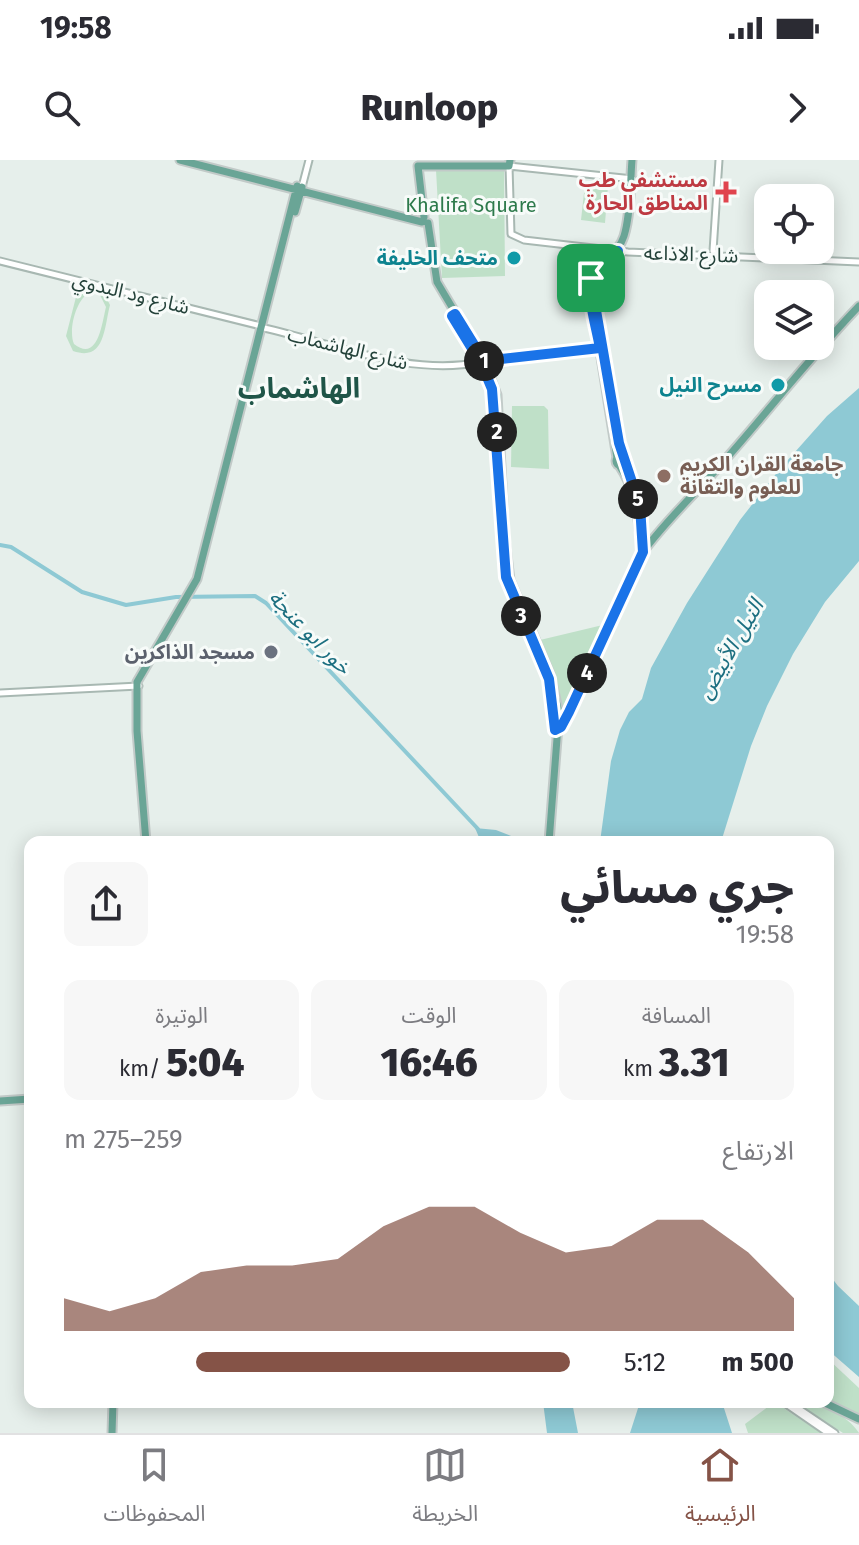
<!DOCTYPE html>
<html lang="ar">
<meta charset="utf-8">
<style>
body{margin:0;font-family:"Fira Sans","Noto Sans Arabic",sans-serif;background:#f7f7f7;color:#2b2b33;direction:rtl;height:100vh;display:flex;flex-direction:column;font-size:30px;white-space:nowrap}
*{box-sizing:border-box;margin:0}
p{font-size:26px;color:#7c7c81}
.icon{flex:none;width:44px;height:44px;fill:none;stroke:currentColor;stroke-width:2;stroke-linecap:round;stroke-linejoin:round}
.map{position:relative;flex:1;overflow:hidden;direction:ltr}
.details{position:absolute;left:24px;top:676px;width:810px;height:572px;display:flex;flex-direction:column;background:#fff;border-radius:16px;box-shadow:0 4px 20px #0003;direction:rtl}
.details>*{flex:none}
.controls{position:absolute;left:754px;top:24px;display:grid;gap:16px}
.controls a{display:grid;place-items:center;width:80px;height:80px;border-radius:16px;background:#fff;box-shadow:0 4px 20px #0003;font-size:40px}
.pin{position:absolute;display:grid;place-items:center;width:68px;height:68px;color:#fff;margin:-34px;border-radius:16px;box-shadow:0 4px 12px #0006}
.km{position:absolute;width:40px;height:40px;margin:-20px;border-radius:50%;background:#222;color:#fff;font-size:22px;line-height:40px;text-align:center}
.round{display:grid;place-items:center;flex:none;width:84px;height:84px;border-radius:16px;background:#f7f7f7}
.overview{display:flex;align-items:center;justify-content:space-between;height:136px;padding:0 40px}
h1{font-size:44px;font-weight:800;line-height:60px}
.stats{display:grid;grid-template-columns:repeat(3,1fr);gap:12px;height:136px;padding:8px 40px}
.stats div{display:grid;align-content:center;border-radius:16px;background:#f7f7f7;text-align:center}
.stats b{font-size:40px;font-weight:800}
.stats small{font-size:22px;font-weight:400}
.stats p{font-size:22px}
.chart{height:224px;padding:16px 40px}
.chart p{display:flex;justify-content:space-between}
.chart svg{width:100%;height:144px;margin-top:8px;fill:#855347;opacity:.7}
ul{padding:0 40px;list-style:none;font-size:26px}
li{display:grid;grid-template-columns:128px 96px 1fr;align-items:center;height:60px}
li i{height:20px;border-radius:10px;background:#855347}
.status{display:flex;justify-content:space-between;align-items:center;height:56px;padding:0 40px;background:#fff;direction:ltr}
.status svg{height:22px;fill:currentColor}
header{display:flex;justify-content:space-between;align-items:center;height:104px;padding:0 40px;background:#fff;font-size:36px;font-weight:800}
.tabs{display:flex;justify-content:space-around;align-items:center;height:112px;border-top:2px solid #e1e1e2;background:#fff;font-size:22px;color:#7c7c81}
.tabs a{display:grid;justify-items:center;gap:4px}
.tabs .current{color:#855347}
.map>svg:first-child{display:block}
.green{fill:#bfe0c8;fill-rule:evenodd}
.water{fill:#8ec9d4}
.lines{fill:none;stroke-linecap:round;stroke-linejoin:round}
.canal{stroke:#8ec9d4;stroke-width:4}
.minor-casing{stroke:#a8b8b2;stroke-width:9}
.major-casing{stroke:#c2cac8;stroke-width:11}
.minor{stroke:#fff;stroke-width:5}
.major{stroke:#6aa596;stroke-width:7}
.route-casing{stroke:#fff;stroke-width:16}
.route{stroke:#1a73e8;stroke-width:10}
.health-dot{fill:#e0444e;stroke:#f7fbf9;stroke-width:3}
.culture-dot{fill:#0f9aa8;stroke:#f7fbf9;stroke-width:3}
.education-dot{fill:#8d6e63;stroke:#f7fbf9;stroke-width:3}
.worship-dot{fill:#6b7280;stroke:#f7fbf9;stroke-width:3}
.labels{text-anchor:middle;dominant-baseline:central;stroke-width:6;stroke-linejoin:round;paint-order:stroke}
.health-label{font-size:20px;font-weight:bold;fill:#be3a42;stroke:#f7fbf9;text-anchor:end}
.park-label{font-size:20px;fill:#2d7a4b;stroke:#f7fbf9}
.street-label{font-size:20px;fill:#24423a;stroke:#f7fbf9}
.culture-label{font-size:20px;font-weight:bold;fill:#0d838f;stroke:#f7fbf9;text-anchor:end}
.education-label{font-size:20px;font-weight:bold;fill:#785e54;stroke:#f7fbf9;text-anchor:start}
.worship-label{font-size:20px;font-weight:bold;fill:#5b616d;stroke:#f7fbf9;text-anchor:end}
.water-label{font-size:22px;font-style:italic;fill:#1c6f80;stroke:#f7fbf9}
.district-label{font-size:28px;font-weight:bold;fill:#1f5548;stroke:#f7fbf9}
</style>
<div class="status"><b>19:58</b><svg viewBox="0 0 49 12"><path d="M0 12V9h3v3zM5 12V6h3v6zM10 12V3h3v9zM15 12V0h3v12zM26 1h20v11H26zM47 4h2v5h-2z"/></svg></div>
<header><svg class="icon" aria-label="forward" viewBox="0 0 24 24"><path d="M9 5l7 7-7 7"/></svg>Runloop<svg class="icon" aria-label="search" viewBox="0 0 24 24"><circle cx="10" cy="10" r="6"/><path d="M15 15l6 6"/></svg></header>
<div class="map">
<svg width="859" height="1273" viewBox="0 0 859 1273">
<rect width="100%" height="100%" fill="#e6efeb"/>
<path class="green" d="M504 8 505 116 442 118 436 10Z
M585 24 608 26 605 63 581 60Z
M87 128 103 131 110 145C104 168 105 202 73 191L66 176 76 137ZM90 132 99 133 106 147C102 163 98 203 74 184 68 170 76 139 90 132Z
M512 246H544L548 250 549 309 511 307Z
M607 464 563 555 555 513 540 480Z
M828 1199 859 1228V1257L828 1239Z
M796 1242C819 1242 847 1254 859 1273H843Z
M773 1243H776L821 1273H748L745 1264Z"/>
<path class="water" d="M859 228V401L825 442 793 494 767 546 751 586 721 682H600L611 601 620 570 629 552 642 539 651 508 687 443 740 360 779 310 827 256Z
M475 668 496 670 526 682H481Z
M828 1113 838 1126 859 1146V1217L828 1190Z
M543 1242H572L578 1273H547Z
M640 1242H722L732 1273H630Z"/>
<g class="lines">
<path class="canal" d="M0 385 11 387 82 432 126 445 176 437 255 436 266 443 478 669"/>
<g class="minor-casing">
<path id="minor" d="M633 19 509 6 511 74 524 80 628 92 859 102
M302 27 309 0
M716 94 713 91 719 0
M0 101 261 166
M264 168C332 183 410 217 480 202
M484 201 601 188
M0 533 139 526
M783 1242 828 1273
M789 1242 835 1273"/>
</g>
<g class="major-casing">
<path id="major" d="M180 0 422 62
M295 52 302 27
M424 57 418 6H509L510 0
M428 63 437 122 484 201 497 235 505 379 510 420 550 514 559 553 549 682
M616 301a5 5 0 1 1 10 0a5 5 0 1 1-10 0Z
M617 298 590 128C592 99 617 99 624 76 631 53 630 24 632 0
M619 305C640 337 637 359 642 394
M560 568 643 392C667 359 698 331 725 300 770 249 812 195 859 146
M146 682 137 571V522L197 419 297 26
M0 941 30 939
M823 1242 859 1259
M112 1273 113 1242"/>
</g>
<use href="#minor" class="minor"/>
<use href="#major" class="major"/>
</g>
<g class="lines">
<g class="route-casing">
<path id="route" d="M614 91H618L599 109 593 133 619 283 640 346 643 392 569 552 561 567 555 570 549 519 506 417 492 229 482 205 452 156 455 154 484 201 600 188C593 149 578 119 614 91Z"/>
</g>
<use href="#route" class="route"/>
</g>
<path class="health-dot" d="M722 20h8v8h8v8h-8v8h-8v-8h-8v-8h8z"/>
<g class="culture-dot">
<circle cx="514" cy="98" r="8"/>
<circle cx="778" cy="225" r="8"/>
</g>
<circle class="education-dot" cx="664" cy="316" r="8"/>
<circle class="worship-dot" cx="271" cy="492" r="8"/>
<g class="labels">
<g class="health-label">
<text x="708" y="20">مستشفى طب<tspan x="708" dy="23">المناطق الحارة</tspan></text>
</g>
<g class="park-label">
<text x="471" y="45">Khalifa Square</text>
</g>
<g class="street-label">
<text transform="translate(691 94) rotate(2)">شارع الاذاعه</text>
<text transform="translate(131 133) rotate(14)">شارع ود البدوي</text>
<text transform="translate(348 188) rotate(14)">شارع الهاشماب</text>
</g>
<g class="culture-label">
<text x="498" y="98">متحف الخليفة</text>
<text x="762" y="225">مسرح النيل</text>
</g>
<g class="education-label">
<text x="680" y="304">جامعة القران الكريم<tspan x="680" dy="23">للعلوم والتقانة</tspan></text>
</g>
<g class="worship-label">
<text x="255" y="492">مسجد الذاكرين</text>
</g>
<g class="water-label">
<text transform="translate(310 472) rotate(46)">خور ابو عنجة</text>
<text transform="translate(730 489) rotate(-60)">النيل الأبيض</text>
</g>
<g class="district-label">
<text x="299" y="228">الهاشماب</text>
</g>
</g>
</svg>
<div class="controls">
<a><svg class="icon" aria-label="locate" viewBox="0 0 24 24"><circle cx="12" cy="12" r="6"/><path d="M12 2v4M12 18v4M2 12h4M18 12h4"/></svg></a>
<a><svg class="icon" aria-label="layers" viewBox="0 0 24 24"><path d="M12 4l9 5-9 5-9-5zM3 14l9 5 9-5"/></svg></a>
</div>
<div class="pin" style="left:591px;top:118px;background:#1e9e55"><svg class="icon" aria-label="arrive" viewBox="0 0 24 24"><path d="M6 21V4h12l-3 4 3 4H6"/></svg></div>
<b class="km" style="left:484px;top:201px">1</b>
<b class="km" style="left:497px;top:272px">2</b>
<b class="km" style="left:521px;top:456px">3</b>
<b class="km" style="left:587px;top:513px">4</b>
<b class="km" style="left:638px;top:339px">5</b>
<section class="details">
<div class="overview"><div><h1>جري مسائي</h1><p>19:58</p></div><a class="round"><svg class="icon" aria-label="share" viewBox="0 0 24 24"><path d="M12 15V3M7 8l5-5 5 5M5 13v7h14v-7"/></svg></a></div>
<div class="stats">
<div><p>المسافة</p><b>3.31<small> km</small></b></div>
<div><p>الوقت</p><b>16:46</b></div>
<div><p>الوتيرة</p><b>5:04<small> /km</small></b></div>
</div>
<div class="chart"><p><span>الارتفاع</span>259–275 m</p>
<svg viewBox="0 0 160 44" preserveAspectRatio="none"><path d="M0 44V34L10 38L20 34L30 26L40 24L50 24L60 22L70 12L80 6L90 6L100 14L110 20L120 18L130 10L140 10L150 20L160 34V44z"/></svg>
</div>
<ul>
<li><b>500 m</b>5:12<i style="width:74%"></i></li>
</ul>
</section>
</div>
<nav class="tabs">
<a class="current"><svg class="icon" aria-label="home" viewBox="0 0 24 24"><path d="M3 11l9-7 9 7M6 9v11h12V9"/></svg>الرئيسية</a>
<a><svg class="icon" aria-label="map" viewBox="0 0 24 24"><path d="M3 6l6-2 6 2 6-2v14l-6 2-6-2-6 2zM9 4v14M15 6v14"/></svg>الخريطة</a>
<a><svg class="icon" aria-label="saved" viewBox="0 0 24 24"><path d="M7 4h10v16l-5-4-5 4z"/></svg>المحفوظات</a>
</nav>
